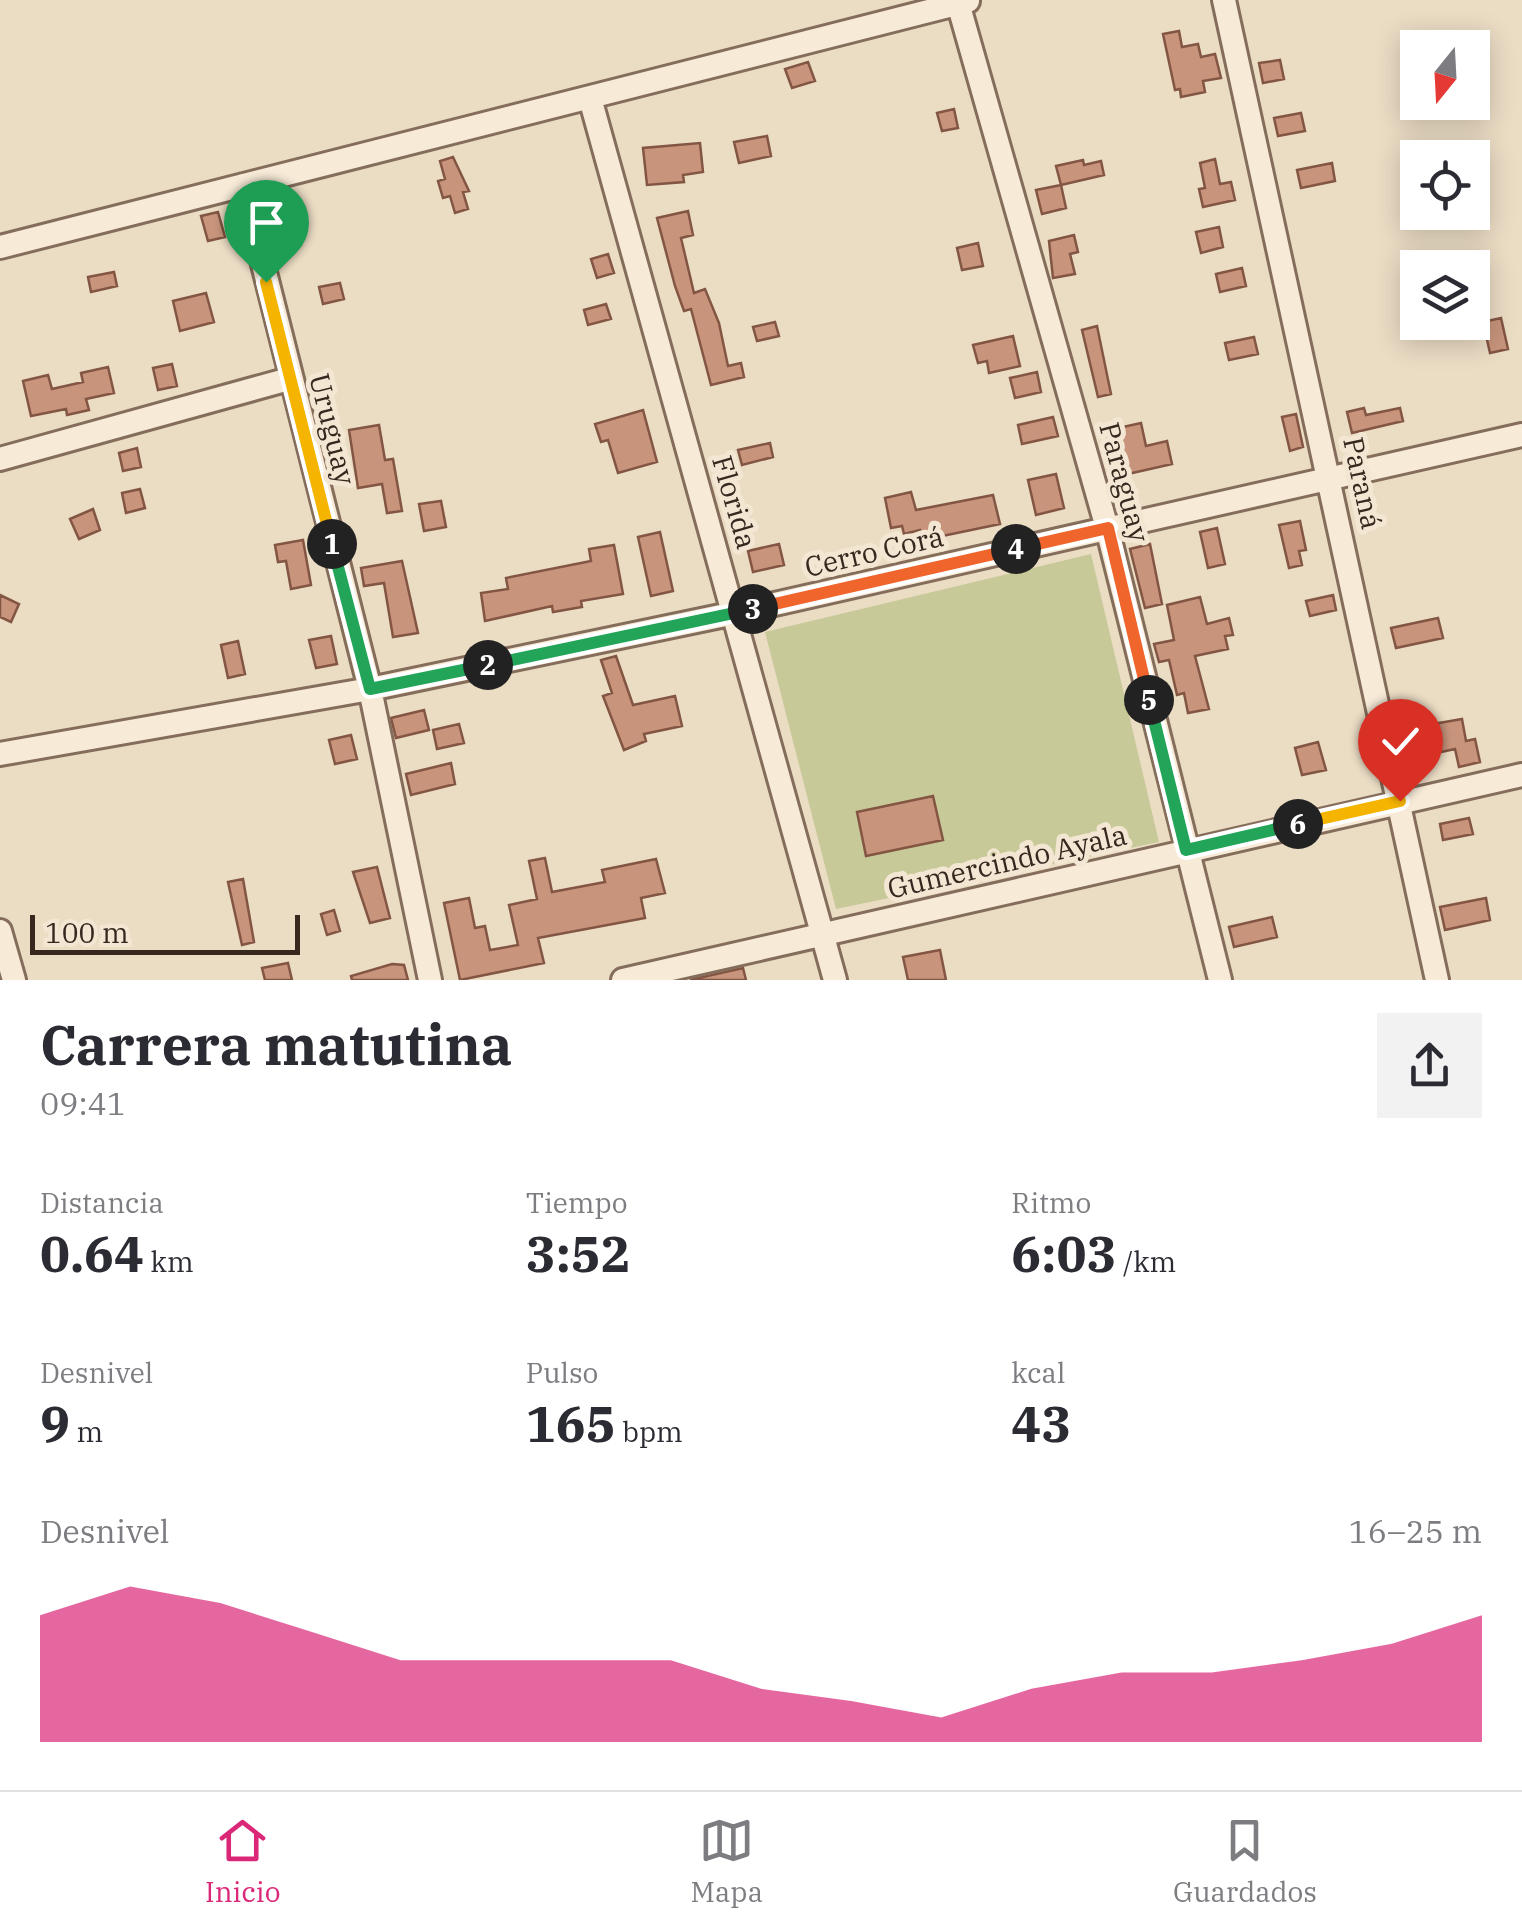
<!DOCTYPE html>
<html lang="es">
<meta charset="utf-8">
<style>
body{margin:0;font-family:"IBM Plex Serif",serif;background:#f2f2f3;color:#2b2b33;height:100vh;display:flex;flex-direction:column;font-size:38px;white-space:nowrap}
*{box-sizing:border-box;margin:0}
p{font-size:32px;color:#7c7c81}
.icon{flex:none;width:55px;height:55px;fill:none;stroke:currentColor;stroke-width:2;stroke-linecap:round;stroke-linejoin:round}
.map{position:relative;height:980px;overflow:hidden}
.drawer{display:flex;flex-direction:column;background:#fff;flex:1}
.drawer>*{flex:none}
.needle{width:65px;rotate:198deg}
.fabs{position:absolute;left:1400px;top:30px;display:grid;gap:20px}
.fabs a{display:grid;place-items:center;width:90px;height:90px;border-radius:0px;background:#fff;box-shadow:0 5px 25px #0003;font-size:50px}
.scale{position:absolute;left:30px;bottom:25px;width:270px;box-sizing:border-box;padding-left:10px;border:5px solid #36271f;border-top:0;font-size:28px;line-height:35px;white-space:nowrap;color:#36271f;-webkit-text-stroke:8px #f3e7d3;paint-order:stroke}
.pin{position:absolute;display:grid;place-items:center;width:85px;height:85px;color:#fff;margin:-102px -42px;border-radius:50% 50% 50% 0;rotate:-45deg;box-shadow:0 0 10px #0007}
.pin .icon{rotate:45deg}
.km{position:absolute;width:50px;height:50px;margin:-25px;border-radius:50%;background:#222;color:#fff;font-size:28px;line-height:50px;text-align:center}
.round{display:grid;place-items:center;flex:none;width:105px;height:105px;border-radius:0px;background:#f2f2f3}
.overview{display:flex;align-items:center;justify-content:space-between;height:170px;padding:0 40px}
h1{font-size:55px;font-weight:700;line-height:75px}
.stats{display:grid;grid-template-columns:repeat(3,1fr);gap:15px;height:170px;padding:10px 40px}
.stats div{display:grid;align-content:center}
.stats b{font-size:50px;font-weight:700}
.stats small{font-size:28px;font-weight:400}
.stats p{font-size:28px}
.chart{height:280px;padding:20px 40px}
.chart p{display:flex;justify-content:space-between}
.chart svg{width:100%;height:180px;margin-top:10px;fill:#db2777;opacity:.7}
.tabs{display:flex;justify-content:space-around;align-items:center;height:140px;border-top:2px solid #e1e1e2;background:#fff;font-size:28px;color:#7c7c81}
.tabs a{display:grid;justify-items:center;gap:5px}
.tabs .current{color:#db2777}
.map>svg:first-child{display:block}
.green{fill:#c8c999}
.building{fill:#c8947c;stroke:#835543;stroke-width:2.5}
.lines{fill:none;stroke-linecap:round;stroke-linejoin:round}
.minor-casing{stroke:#856d5b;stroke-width:28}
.minor{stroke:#f7ead7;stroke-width:22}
.split-1-casing{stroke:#fff;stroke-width:20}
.split-2-casing{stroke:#fff;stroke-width:20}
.split-3-casing{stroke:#fff;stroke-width:20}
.split-4-casing{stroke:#fff;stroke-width:20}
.split-5-casing{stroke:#fff;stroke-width:20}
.split-6-casing{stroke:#fff;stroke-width:20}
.split-7-casing{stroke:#fff;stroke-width:20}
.split-1{stroke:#f5b400;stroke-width:12}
.split-2{stroke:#22a559;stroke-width:12}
.split-3{stroke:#22a559;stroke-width:12}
.split-4{stroke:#f0652b;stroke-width:12}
.split-5{stroke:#f0652b;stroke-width:12}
.split-6{stroke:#22a559;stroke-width:12}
.split-7{stroke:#f5b400;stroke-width:12}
.labels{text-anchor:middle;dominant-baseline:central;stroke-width:10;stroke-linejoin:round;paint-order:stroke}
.street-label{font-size:28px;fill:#36271f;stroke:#f3e7d3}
</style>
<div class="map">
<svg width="1522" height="980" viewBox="0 0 1522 980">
<rect width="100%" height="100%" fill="#ebdcc4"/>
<path class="green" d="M1091 554 1159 842 836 909 765 632Z"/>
<path class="building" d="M1179 31 1182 47 1198 44 1201 57 1215 54 1221 78 1203 81 1205 92 1181 97 1180 89 1175 90 1163 34Z
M1280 60 1284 79 1263 83 1259 63Z
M808 62 815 81 792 88 785 69Z
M954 109 958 128 942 131 937 113Z
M1301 113 1305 131 1278 136 1274 118Z
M767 136 771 156 739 163 734 142Z
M700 143 703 172 683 175 684 182 647 185 643 148Z
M453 157 469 191 463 192 468 209 455 213 450 196 443 198 438 181 445 179 440 161Z
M1215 159 1220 184 1231 182 1235 200 1203 207 1199 189 1205 188 1200 163Z
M1083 160 1084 165 1101 161 1104 175 1061 185 1056 166Z
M1332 163 1335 181 1301 188 1297 170Z
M1061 185 1066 208 1042 214 1036 190Z
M688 211 693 235 681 238 694 293 705 289 719 323 728 366 741 363 744 377 711 385 691 309 684 311 675 286 657 218Z
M218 212 225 237 208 241 201 216Z
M1219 227 1223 247 1201 253 1196 232Z
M1074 235 1078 252 1070 254 1075 274 1053 278 1049 241Z
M978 243 983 266 962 270 957 248Z
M608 254 614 273 597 278 591 259Z
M1242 268 1246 286 1220 292 1216 274Z
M114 272 117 286 91 292 88 277Z
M340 283 344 299 323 304 319 287Z
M206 293 214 322 180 331 173 301Z
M606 304 611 319 588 325 584 310Z
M1501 318 1508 349 1490 353 1483 322Z
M775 322 779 336 757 341 753 327Z
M1097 326 1111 394 1098 397 1082 330Z
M1013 336 1020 366 989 373 987 361 978 363 973 345Z
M1254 337 1258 354 1229 360 1225 343Z
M172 364 177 386 158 390 153 368Z
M108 367 114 393 86 399 89 410 67 415 66 409 31 416 23 381 48 375 52 389 83 382 81 373Z
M1037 372 1041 392 1015 398 1010 378Z
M1364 408 1366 415 1400 408 1403 421 1352 433 1347 412Z
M643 410 657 462 618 473 608 440 601 442 595 424Z
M1296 414 1303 447 1290 451 1282 417Z
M1053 417 1058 436 1022 444 1018 425Z
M1141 423 1146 446 1167 441 1172 464 1119 476 1105 431Z
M379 425 385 460 393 459 402 511 387 513 382 484 358 488 349 430Z
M770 443 773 457 742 465 738 450Z
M137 448 141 467 123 471 119 453Z
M1056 474 1064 508 1036 515 1028 480Z
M140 489 145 508 126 513 122 493Z
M911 492 916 510 993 495 1000 524 923 540 920 530 904 534 902 526 891 528 885 498Z
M441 501 446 527 424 531 419 504Z
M93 509 100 530 79 539 70 519Z
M1300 521 1306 550 1299 551 1302 565 1289 568 1279 525Z
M1217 528 1225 564 1208 568 1200 532Z
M660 532 673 591 651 596 638 537Z
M303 540 311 585 291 589 286 561 278 562 275 545Z
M779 544 784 565 753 572 748 551Z
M1150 544 1162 604 1145 608 1130 549Z
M614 545 623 594 581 601 582 607 553 612 552 606 485 621 481 593 508 589 506 578 591 561 589 549Z
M402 561 418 633 393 637 384 583 364 586 361 568Z
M0 595 19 604 11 622 0 617Z
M1333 595 1336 610 1310 616 1306 601Z
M1200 597 1207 624 1229 618 1233 635 1225 636 1228 649 1195 656 1209 709 1188 713 1184 693 1177 695 1169 660 1159 662 1154 644 1174 640 1167 605Z
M1438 618 1443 638 1396 648 1391 628Z
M331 636 337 664 316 668 309 640Z
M238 641 245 674 228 678 221 645Z
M616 656 633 705 675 696 682 726 644 734 646 741 624 750 603 696 612 693 601 660Z
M424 710 429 730 396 738 391 718Z
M1462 719 1466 741 1475 739 1480 762 1459 767 1455 749 1423 756 1416 727Z
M459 724 464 743 437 749 433 730Z
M351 735 357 759 335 764 329 740Z
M1318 742 1326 770 1302 775 1295 748Z
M451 763 455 784 411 795 406 774Z
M933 796 943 840 866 856 857 812Z
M1469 818 1473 834 1443 840 1440 824Z
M545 858 552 892 605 882 602 870 656 859 665 893 641 898 645 918 538 938 544 963 460 980 444 903 469 898 475 928 485 926 490 950 518 945 509 905 537 899 529 861Z
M377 867 390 918 370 923 353 872Z
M243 879 254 942 242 945 228 882Z
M1486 898 1490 920 1445 930 1440 907Z
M334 910 340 931 327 935 321 914Z
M1272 917 1277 937 1234 947 1229 927Z
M940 950 946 980H908L903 957Z
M288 963 292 980H265L262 968Z
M392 964 404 965 408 980H352L351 976Z
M743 968 746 980H690Z"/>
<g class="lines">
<g class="minor-casing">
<path id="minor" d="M1224 0 1437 980
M958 3 1107 528 1220 980
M590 98 835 980
M243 185 370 689 430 980
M0 247 968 1
M0 459 289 379
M0 754 370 689 735 613 1522 435
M0 931 14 980
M623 980 1522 775"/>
</g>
<use href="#minor" class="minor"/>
</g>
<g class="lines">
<g class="split-1-casing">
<path id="split-1" d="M266 282 332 544"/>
</g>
<g class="split-2-casing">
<path id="split-2" d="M332 544 370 689 488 665"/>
</g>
<g class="split-3-casing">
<path id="split-3" d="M488 665 753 609"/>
</g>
<g class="split-4-casing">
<path id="split-4" d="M753 609 1016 549"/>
</g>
<g class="split-5-casing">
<path id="split-5" d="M1016 549 1108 528 1149 700"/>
</g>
<g class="split-6-casing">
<path id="split-6" d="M1149 700 1186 850 1298 824"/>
</g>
<g class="split-7-casing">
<path id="split-7" d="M1298 824 1400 801"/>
</g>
<use href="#split-1" class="split-1"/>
<use href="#split-2" class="split-2"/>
<use href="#split-3" class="split-3"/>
<use href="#split-4" class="split-4"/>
<use href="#split-5" class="split-5"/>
<use href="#split-6" class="split-6"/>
<use href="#split-7" class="split-7"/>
</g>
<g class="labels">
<g class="street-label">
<text transform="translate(333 429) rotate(76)">Uruguay</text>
<text transform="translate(1125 482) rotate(75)">Paraguay</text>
<text transform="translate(1363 483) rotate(78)">Paraná</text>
<text transform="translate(735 502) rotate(74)">Florida</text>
<text transform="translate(874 551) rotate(-13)">Cerro Corá</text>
<text transform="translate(1007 861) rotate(-13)">Gumercindo Ayala</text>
</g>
</g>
</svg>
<div class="fabs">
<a><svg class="needle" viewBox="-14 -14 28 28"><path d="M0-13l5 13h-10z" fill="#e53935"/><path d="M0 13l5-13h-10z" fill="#7c7c81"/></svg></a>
<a><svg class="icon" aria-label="locate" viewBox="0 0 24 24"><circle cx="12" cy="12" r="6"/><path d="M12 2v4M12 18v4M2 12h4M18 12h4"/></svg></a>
<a><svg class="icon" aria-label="layers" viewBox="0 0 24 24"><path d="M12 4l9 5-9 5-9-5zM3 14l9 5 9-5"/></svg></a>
</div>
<div class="scale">100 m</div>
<div class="pin" style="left:266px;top:282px;background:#1e9e55"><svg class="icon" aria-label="arrive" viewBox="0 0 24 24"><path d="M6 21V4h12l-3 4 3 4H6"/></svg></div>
<div class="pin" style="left:1400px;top:801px;background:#d93025"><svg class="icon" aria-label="check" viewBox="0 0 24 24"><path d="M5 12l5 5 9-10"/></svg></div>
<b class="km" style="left:332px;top:544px">1</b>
<b class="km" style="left:488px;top:665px">2</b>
<b class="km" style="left:753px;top:609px">3</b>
<b class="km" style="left:1016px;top:549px">4</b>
<b class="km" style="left:1149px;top:700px">5</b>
<b class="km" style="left:1298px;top:824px">6</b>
</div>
<section class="drawer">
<div class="overview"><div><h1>Carrera matutina</h1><p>09:41</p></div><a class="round"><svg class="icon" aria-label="share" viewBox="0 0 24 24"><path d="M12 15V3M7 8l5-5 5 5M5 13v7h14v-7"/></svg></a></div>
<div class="stats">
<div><p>Distancia</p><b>0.64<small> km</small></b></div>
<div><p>Tiempo</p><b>3:52</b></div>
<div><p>Ritmo</p><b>6:03<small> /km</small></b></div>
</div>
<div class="stats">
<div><p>Desnivel</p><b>9<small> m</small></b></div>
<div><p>Pulso</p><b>165<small> bpm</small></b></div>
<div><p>kcal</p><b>43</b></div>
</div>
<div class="chart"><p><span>Desnivel</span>16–25 m</p>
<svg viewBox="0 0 160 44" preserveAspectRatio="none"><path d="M0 44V13L10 6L20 10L30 17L40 24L50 24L60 24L70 24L80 31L90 34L100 38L110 31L120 27L130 27L140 24L150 20L160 13V44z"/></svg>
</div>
</section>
<nav class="tabs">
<a class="current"><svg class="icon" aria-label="home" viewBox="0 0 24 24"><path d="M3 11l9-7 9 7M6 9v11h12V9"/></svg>Inicio</a>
<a><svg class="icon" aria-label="map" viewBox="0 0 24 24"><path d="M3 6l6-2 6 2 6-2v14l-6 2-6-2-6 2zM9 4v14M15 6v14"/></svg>Mapa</a>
<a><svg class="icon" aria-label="saved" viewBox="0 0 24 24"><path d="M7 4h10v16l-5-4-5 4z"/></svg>Guardados</a>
</nav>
